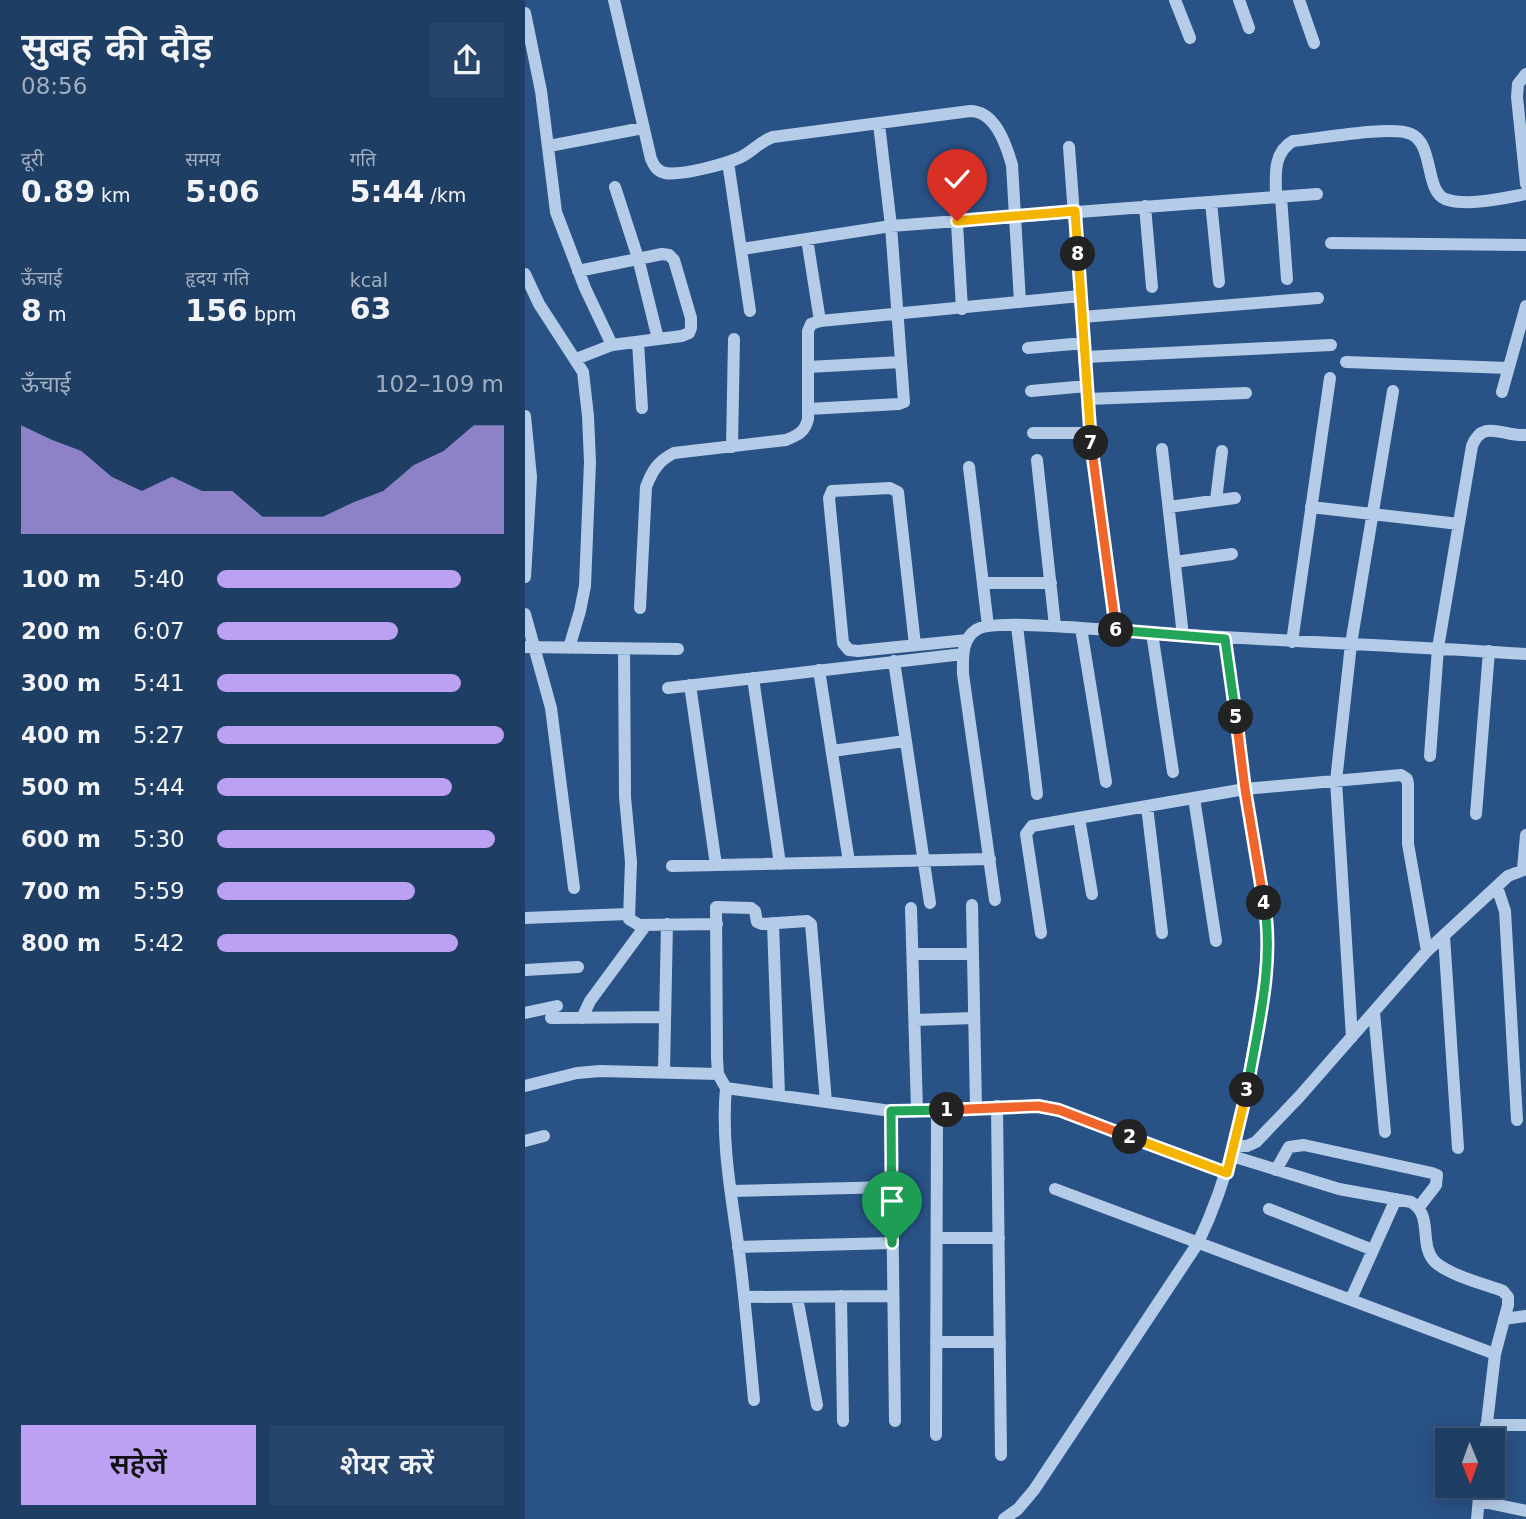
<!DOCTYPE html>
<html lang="hi">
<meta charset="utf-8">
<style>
body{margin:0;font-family:"DejaVu Sans","Noto Sans Devanagari",sans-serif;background:#27456a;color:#f1f3f6;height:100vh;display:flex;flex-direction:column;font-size:26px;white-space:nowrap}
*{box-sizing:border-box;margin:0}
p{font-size:23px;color:#a1aebf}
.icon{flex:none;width:38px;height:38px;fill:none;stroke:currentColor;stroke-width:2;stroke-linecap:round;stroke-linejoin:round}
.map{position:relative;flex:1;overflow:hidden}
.details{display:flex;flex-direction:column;background:#1f3e64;width:525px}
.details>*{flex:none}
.needle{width:46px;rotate:179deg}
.buttons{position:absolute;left:910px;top:1428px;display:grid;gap:14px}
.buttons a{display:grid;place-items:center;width:70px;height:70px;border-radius:0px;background:#1f3e64;box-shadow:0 4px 18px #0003,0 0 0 2px #3c5778;font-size:35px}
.pin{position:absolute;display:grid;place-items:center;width:60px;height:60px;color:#fff;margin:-72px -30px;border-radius:50% 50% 50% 0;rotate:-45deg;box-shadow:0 0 7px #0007}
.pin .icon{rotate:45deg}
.km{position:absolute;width:35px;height:35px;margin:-18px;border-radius:50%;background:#222;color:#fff;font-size:19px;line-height:35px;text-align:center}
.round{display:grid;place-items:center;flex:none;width:74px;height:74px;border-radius:0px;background:#27456a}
.head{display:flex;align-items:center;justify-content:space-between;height:119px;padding:0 21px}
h1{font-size:38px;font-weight:600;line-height:52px}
.metrics{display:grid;grid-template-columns:repeat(3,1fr);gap:10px;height:119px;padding:7px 21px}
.metrics div{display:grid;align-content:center}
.metrics b{font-size:30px;font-weight:600}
.metrics small{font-size:19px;font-weight:400}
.metrics p{font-size:19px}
.chart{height:196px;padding:14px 21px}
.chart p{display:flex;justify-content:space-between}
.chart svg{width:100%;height:126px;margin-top:7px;fill:#bca0f2;opacity:.7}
.cta{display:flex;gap:14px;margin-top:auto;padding:14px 21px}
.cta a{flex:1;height:80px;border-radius:0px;background:#bca0f2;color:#111;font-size:28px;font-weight:600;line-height:80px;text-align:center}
.cta a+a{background:#27456a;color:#f1f3f6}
ul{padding:0 21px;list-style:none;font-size:23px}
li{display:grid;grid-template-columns:112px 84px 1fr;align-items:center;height:52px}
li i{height:18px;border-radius:9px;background:#bca0f2}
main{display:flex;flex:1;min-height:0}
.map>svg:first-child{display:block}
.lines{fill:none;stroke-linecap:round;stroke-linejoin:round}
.minor{stroke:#b4cce7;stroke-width:12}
.split-1-casing{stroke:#fff;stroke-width:14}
.split-2-casing{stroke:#fff;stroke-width:14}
.split-3-casing{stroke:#fff;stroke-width:14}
.split-4-casing{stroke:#fff;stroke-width:14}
.split-5-casing{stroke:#fff;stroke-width:14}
.split-6-casing{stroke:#fff;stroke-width:14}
.split-7-casing{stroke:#fff;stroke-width:14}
.split-8-casing{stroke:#fff;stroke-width:14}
.split-9-casing{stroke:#fff;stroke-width:14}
.split-1{stroke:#22a559;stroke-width:9}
.split-2{stroke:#f0652b;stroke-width:9}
.split-3{stroke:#f5b400;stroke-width:9}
.split-4{stroke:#22a559;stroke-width:9}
.split-5{stroke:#f0652b;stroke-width:9}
.split-6{stroke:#22a559;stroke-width:9}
.split-7{stroke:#f0652b;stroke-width:9}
.split-8{stroke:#f5b400;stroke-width:9}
.split-9{stroke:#f5b400;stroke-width:9}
</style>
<main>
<section class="details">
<div class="head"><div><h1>सुबह की दौड़</h1><p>08:56</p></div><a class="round"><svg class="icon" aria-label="share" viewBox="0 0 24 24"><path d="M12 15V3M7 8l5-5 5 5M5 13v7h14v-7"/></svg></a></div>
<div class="metrics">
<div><p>दूरी</p><b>0.89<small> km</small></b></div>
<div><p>समय</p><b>5:06</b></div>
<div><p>गति</p><b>5:44<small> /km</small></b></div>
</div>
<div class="metrics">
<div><p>ऊँचाई</p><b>8<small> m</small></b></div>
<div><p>हृदय गति</p><b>156<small> bpm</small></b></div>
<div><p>kcal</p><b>63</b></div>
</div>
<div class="chart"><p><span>ऊँचाई</span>102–109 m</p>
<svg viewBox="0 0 160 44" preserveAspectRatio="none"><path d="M0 44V6L10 11L20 15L30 24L40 29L50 24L60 29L70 29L80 38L90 38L100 38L110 33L120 29L130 20L140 15L150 6L160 6V44z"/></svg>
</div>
<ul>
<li><b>100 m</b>5:40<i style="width:85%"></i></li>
<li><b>200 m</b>6:07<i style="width:63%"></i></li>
<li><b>300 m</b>5:41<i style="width:85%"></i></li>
<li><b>400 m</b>5:27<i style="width:100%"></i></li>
<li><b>500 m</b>5:44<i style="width:82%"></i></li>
<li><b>600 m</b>5:30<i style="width:97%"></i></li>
<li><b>700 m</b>5:59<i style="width:69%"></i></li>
<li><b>800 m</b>5:42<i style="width:84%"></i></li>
</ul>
<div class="cta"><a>सहेजें</a><a>शेयर करें</a></div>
</section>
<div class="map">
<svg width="1001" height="1519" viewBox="0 0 1001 1519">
<rect width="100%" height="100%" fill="#295286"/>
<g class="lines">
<path class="minor" d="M89 0 126 159C129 166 132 171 140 173 156 176 201 164 216 157 228 151 234 142 248 137L445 111C470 111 481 144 487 165L495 302
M650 0 665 38
M714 0 724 28
M774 0 789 43
M0 13 16 91 31 212 60 288 87 345
M1001 74 993 84 992 97 1001 184
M24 146 118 128
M544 147 565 433 591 631
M203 162 225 311
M429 172 437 309
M90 187 113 258 133 339
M751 197C751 177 747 153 768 141 793 139 866 125 886 134 909 144 900 191 920 199 942 207 979 198 1001 194
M756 197 762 279
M686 202 694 282
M620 206 627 287
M282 239 295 321
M806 243 1001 245
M217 249 366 226 792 194
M0 274 14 304 58 372 63 416 65 462 60 586 55 611 44 648
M557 317 793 298
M113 342 117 408
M503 348 559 343
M560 357 806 345
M51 359 87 345 157 336 164 333 166 328V318L149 260 144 255 137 254 53 271
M821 362 983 368
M283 367 376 362
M506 391 562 386
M977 392 1001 306
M563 399 721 393
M283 409 374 404 379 402 366 226 354 124
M0 416 6 477 0 577
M508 433H565
M207 447 209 339
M637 449 658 636
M512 460 530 626
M444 467 463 626
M691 500 697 451
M644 507 710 498
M786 507 934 524
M650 562 707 554
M458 583H526
M115 608 121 487C127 471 133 461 149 453L261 440C273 435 280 432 283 419V331L286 324 295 321 555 296
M0 614 26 708 49 888
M492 626 512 794
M556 628 581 782
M627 633 648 772
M767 642 805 378
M390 645 373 492 365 488 307 491 304 498 318 643 324 650 333 651 442 640
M0 647 153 649
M99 649 100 797 106 862 104 919 114 925 192 924
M369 661 405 903
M294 670 324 862
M228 678 255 864
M165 685 191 865
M143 688 438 654
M307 751 380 741
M905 756 913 648 947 446C958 418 978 437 1001 435
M669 798 691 941
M622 806 637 933
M951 814 964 651
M554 818 567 894
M147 866 465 859
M998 869 1001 835
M972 887 980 911 992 1120
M470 900 438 674C438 659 436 640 451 630 465 620 535 627 556 628 704 639 853 644 1001 654
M447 905 451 1108
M386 908 392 1110
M0 918 103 914
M248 923 254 1095
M516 933 501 834 507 826 720 789 876 775 882 779 883 784V844L902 951
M919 936 933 1148
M388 954H448
M0 970 53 967
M849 1012 860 1132
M0 1013 32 1006
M26 1018 140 1017
M57 1018 65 1001 121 925
M390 1020 449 1018
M827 1037 811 781 826 644 868 391
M139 1072 142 924
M0 1086 52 1073 75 1071 193 1074
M201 1088C196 1140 206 1193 213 1244 220 1296 224 1348 229 1400
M301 1102 286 924 282 921 237 924 232 922 230 911 226 908 191 907 192 1058 193 1074 201 1088 366 1111 513 1106 534 1110 702 1173
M472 1106 476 1455
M366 1111 370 1421
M0 1141 19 1136
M710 1146H722L731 1142 774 1097 902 951 983 876 1001 869
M707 1156 814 1189 886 1202C909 1215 893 1245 910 1262 924 1275 959 1284 978 1291L983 1297V1305L970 1354 960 1440
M751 1170 764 1147 779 1145 907 1173 912 1175 911 1185 894 1207
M530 1189 970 1354
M206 1191 367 1187
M744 1209 848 1250
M412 1238H474
M213 1247 367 1243
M316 1296 318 1421
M219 1297 368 1296
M272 1297 292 1405
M826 1299 871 1199
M979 1319 1001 1316
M411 1342H475
M961 1425H1001
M411 1435 412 1110
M954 1501 1001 1511
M479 1519 493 1509 509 1490 673 1243C706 1174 719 1107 731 1033 737 996 744 959 742 921L720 789 700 639
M952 1519 955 1486"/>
</g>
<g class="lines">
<g class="split-1-casing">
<path id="split-1" d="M367 1243 366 1111 422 1110"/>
</g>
<g class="split-2-casing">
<path id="split-2" d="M422 1110 513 1106 534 1110 605 1137"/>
</g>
<g class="split-3-casing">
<path id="split-3" d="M605 1137 702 1173 722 1090"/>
</g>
<g class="split-4-casing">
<path id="split-4" d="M722 1090C732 1030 750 964 739 903"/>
</g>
<g class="split-5-casing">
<path id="split-5" d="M711 717 720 789 739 903"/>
</g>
<g class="split-6-casing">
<path id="split-6" d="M591 630 700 639 711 717"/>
</g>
<g class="split-7-casing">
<path id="split-7" d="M566 443 591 630"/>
</g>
<g class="split-8-casing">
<path id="split-8" d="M553 254 566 443"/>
</g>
<g class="split-9-casing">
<path id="split-9" d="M432 221 550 211 553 254"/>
</g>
<use href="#split-1" class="split-1"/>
<use href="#split-2" class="split-2"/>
<use href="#split-3" class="split-3"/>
<use href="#split-4" class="split-4"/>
<use href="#split-5" class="split-5"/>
<use href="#split-6" class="split-6"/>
<use href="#split-7" class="split-7"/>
<use href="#split-8" class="split-8"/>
<use href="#split-9" class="split-9"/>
</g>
</svg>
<div class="buttons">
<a><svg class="needle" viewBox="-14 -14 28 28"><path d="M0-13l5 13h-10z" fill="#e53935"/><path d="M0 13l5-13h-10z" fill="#a1aebf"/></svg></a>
</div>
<div class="pin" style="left:367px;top:1243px;background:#1e9e55"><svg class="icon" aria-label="arrive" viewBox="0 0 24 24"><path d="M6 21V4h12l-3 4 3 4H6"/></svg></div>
<div class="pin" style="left:432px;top:221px;background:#d93025"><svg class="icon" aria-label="check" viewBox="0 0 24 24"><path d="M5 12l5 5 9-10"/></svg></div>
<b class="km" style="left:422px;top:1110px">1</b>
<b class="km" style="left:605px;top:1137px">2</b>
<b class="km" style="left:722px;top:1090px">3</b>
<b class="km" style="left:739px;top:903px">4</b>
<b class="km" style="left:711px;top:717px">5</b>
<b class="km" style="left:591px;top:630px">6</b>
<b class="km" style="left:566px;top:443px">7</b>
<b class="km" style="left:553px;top:254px">8</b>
</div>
</main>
